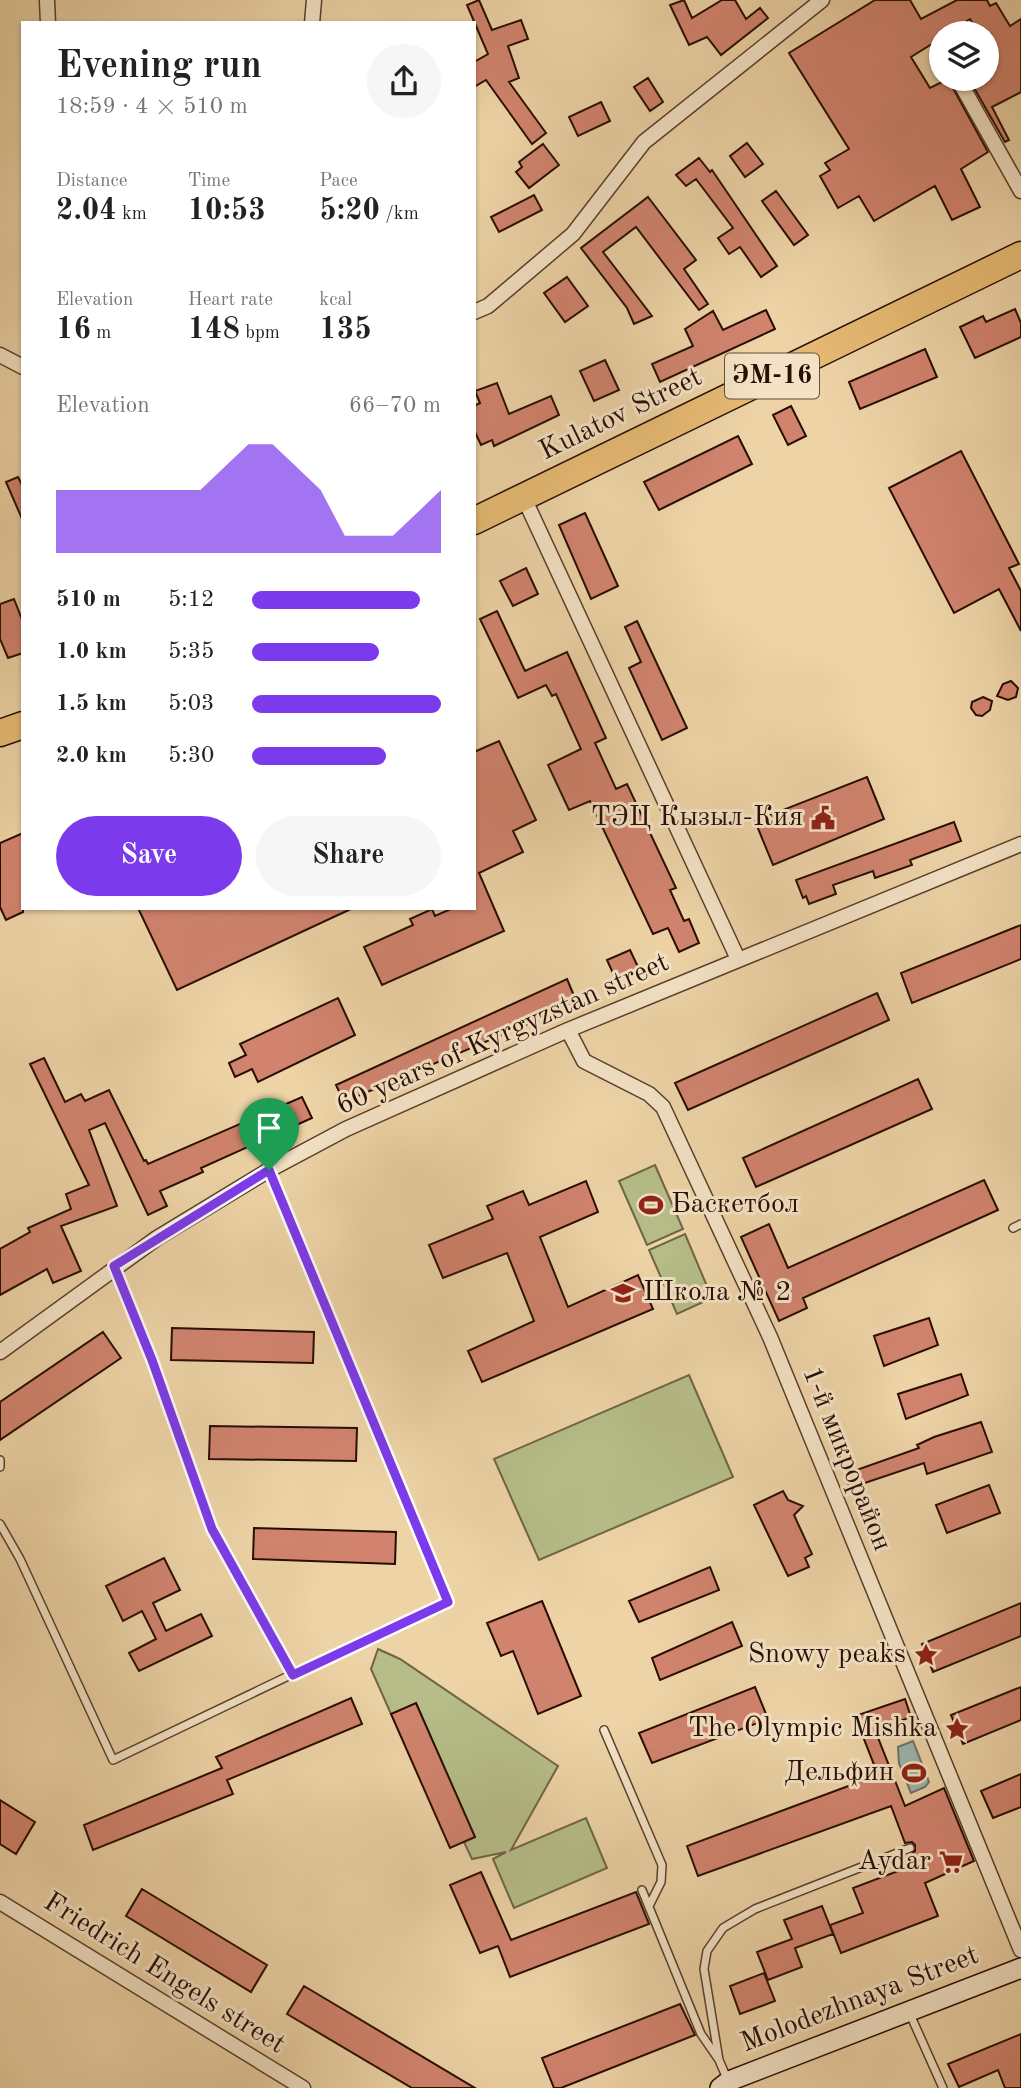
<!DOCTYPE html>
<meta charset="utf-8">
<style>
body{margin:0;font-family:"Old Standard TT",serif;background:#f6f6f6;color:#222;height:100vh;display:flex;flex-direction:column;font-size:26px;white-space:nowrap}
*{box-sizing:border-box;margin:0}
p{font-size:23px;color:#767676}
.icon{flex:none;width:38px;height:38px;fill:none;stroke:currentColor;stroke-width:2;stroke-linecap:round;stroke-linejoin:round}
.map{position:relative;flex:1;overflow:hidden}
.details{position:absolute;left:21px;top:21px;width:455px;height:889px;display:flex;flex-direction:column;background:#fff;border-radius:0px;box-shadow:0 2px 5px #0004}
.details>*{flex:none}
.controls{position:absolute;left:929px;top:21px;display:grid;gap:14px}
.controls a{display:grid;place-items:center;width:70px;height:70px;border-radius:50%;background:#fff;box-shadow:0 2px 5px #0004;font-size:35px}
.pin{position:absolute;display:grid;place-items:center;width:60px;height:60px;color:#fff;margin:-72px -30px;border-radius:50% 50% 50% 0;rotate:-45deg;box-shadow:0 0 7px #0007}
.pin .icon{rotate:45deg}
.round{display:grid;place-items:center;flex:none;width:74px;height:74px;border-radius:37px;background:#f6f6f6}
.summary{display:flex;align-items:center;justify-content:space-between;height:119px;padding:0 35px}
h1{font-size:38px;font-weight:800;line-height:52px}
.metrics{display:grid;grid-template-columns:repeat(3,1fr);gap:10px;height:119px;padding:7px 35px}
.metrics div{display:grid;align-content:center}
.metrics b{font-size:30px;font-weight:800}
.metrics small{font-size:19px;font-weight:400}
.metrics p{font-size:19px}
.chart{height:196px;padding:14px 35px}
.chart p{display:flex;justify-content:space-between}
.chart svg{width:100%;height:126px;margin-top:7px;fill:#7c3aed;opacity:.7}
.cta{display:flex;gap:14px;margin-top:auto;padding:14px 35px}
.cta a{flex:1;height:80px;border-radius:42px;background:#7c3aed;color:#fff;font-size:28px;font-weight:800;line-height:80px;text-align:center}
.cta a+a{background:#f6f6f6;color:#222}
ul{padding:0 35px;list-style:none;font-size:23px}
li{display:grid;grid-template-columns:112px 84px 1fr;align-items:center;height:52px}
li i{height:18px;border-radius:9px;background:#7c3aed}
.map>svg:first-child{display:block}
.green{fill:#b6bd88;stroke:#6f6546;stroke-width:2}
.water{fill:#9bb6af;stroke:#6d726a;stroke-width:2}
.building{fill:#d1836e;stroke:#280d03;stroke-width:2}
.lines{fill:none;stroke-linecap:round;stroke-linejoin:round}
.lane-casing{stroke:#593e2c;stroke-width:10}
.street-casing{stroke:#593e2c;stroke-width:17}
.secondary-casing{stroke:#280d03;stroke-width:22}
.highway-casing{stroke:#280d03;stroke-width:29}
.lane{stroke:#f3e2c5;stroke-width:7}
.street{stroke:#f3e2c5;stroke-width:14}
.secondary{stroke:#f3e2c5;stroke-width:19}
.highway{stroke:#e6ba73;stroke-width:26}
.route-casing{stroke:#fff;stroke-width:14}
.route{stroke:#7c3aed;stroke-width:9}
.labels{text-anchor:middle;dominant-baseline:central;stroke-width:6;stroke-linejoin:round;paint-order:stroke}
.shield{fill:#f3e2c5;stroke:#654d3d;stroke-width:2}
.shield-label{font-size:26px;font-weight:bold;fill:#280d03}
.street-label{font-size:28px;fill:#280d03;stroke:#f3e2c5}
.poi-label{font-size:28px;fill:#280d03;stroke:#f3e2c5;text-anchor:end}
</style>
<div class="map">
<svg width="1021" height="2088" viewBox="0 0 1021 2088">
<rect width="100%" height="100%" fill="#edd3a6"/>
<filter id="stains"><feTurbulence type="fractalNoise" baseFrequency=".00286" numOctaves="4"/><feColorMatrix values="0 0 0 0 .2 0 0 0 0 .09 0 0 0 0 .02 0 0 0 .5 -.17"/></filter>
<radialGradient id="worn" r=".72"><stop offset=".6" stop-color="#630" stop-opacity="0"/><stop offset="1" stop-color="#630" stop-opacity=".3"/></radialGradient>
<path class="green" d="M655 1165 683 1229 647 1245 619 1181Z
M685 1234 712 1298 677 1314 649 1250Z
M689 1375 733 1477 539 1560 494 1459Z
M378 1649 400 1659 558 1766 511 1850 586 1818 607 1868 514 1908 493 1859 506 1852 472 1859 464 1842 475 1837 416 1704 391 1714 371 1669Z"/>
<path class="water" d="M913 1741 929 1782 925 1787 911 1793 899 1763 898 1747Z"/>
<path class="building" d="M479 0 492 30 521 20 528 39 508 46 519 78 509 82 546 133 532 144 486 80 474 87V62L488 54 467 5Z
M684 0 692 18 722 0H735L746 19 760 8 768 18 721 55 707 37 689 45 670 5Z
M875 0H910L921 19 957 0H987L990 6 996 3 1010 26 1021 19V92L992 107 1009 140 1005 142 969 79H987V64L995 59 987 46V33H979L970 19 947 33H942L935 42 911 57 930 88 948 79 988 152 961 169 980 207 952 220 935 186 874 221 859 196 838 208 820 176 830 170 825 163 849 149 789 53Z
M648 78 663 102 650 111 634 87Z
M601 102 610 121 578 136 569 117Z
M747 143 763 164 745 177 730 156Z
M543 144 559 165 529 188 516 172 522 167 519 162Z
M699 158 710 172 712 170 777 266 761 277 740 247 729 254 718 238 733 228 696 179 686 186 676 175Z
M776 191 808 235 794 245 762 201Z
M534 195 542 210 499 232 491 217Z
M648 197 696 260 684 269 708 304 699 310 636 227 603 252 652 316 634 324 627 308 581 248Z
M567 277 588 306 565 322 544 293Z
M1015 309 1021 323V337L975 358 960 327 983 316 986 322Z
M766 310 775 329 660 382 652 364 693 346 685 329 713 311 723 330Z
M925 349 937 377 860 409 849 382Z
M605 360 619 390 594 401 580 371Z
M497 383 509 414 551 396 559 415 494 446 492 440 481 445 474 430V406L480 403 475 391Z
M791 406 806 436 788 445 773 415Z
M738 436 752 464 659 510 644 482Z
M961 451 1019 564 1009 568 1021 591V631L999 589 954 613 889 488Z
M18 477 23 487V521L6 482Z
M585 513 618 586 591 599 559 525Z
M526 568 538 594 513 606 500 581Z
M14 599 23 622V653L8 658 0 639V604Z
M497 611 525 671 567 652 606 738 595 743 616 789 627 784 676 888 670 890 684 921 689 919 699 943 679 952 668 928 653 934 590 801 569 810 548 765 581 749 556 694 552 696 546 685 518 698 480 619Z
M637 621 687 728 662 740 629 668 641 662 625 627Z
M1011 681 1018 688 1016 697 1008 700 997 696 1003 684Z
M983 697 992 701 990 710 982 716 976 715 971 708 972 702Z
M499 741 536 820 513 831 523 852 479 873 504 931 382 985 364 947 413 925 410 919 432 909 435 916 453 908H474V752Z
M867 777 884 819 773 865 755 821Z
M954 822 961 841 910 860 912 865 875 878 873 871 833 885 836 894 809 904 806 896 803 898 796 880Z
M23 833V912L6 920 0 907V843Z
M138 908H353L177 990Z
M1021 925V959L912 1003 901 973Z
M630 950 639 969 616 980 607 960Z
M567 979 577 1003 344 1102 336 1085Z
M877 993 889 1020 688 1110 675 1083Z
M338 998 355 1035 258 1082 252 1069 235 1077 229 1063 246 1055 240 1044Z
M44 1058 65 1102 81 1094 85 1101 109 1090 144 1161 146 1160 148 1164 302 1097 312 1118 201 1168 203 1172 160 1191 167 1206 148 1215 105 1123 89 1130 117 1206 61 1226 81 1271 53 1283 47 1269 0 1295V1249L30 1232 28 1228 71 1209 66 1194 89 1185 30 1064Z
M918 1079 932 1109 756 1187 743 1158Z
M984 1180 998 1210 803 1298 807 1308 779 1321 741 1237 769 1224 788 1268Z
M586 1181 598 1212 540 1237 568 1307 638 1275 653 1309 482 1382 468 1351 534 1321 507 1253 443 1278 429 1245 493 1219 487 1206 523 1191 529 1205Z
M929 1318 938 1345 884 1366 874 1336Z
M172 1328 314 1332 313 1363 171 1360Z
M103 1332 121 1358 0 1440V1402Z
M961 1374 968 1395 906 1419 898 1394Z
M981 1422 992 1452 927 1474 924 1463 850 1488 845 1474 919 1448 917 1445 934 1437Z
M210 1426 357 1428 356 1461 209 1459Z
M989 1485 1000 1513 947 1533 936 1505Z
M783 1491 788 1500 803 1506 794 1515 812 1554 805 1558 809 1567 788 1576 754 1505Z
M254 1528 396 1532 395 1564 253 1559Z
M164 1558 180 1590 153 1603 166 1631 201 1614 212 1636 139 1671 129 1653 156 1639 142 1611 123 1621 106 1586Z
M710 1567 719 1590 639 1622 629 1601Z
M542 1601 581 1696 538 1714 513 1651 501 1656 487 1623Z
M1021 1603V1636L933 1672 922 1644Z
M732 1622 742 1646 660 1680 652 1658Z
M755 1687 768 1719 652 1763 639 1733Z
M1021 1687V1720L963 1744 951 1715Z
M351 1698 362 1724 227 1780 233 1794 93 1850 84 1825 222 1768 216 1757Z
M905 1699 911 1717 875 1730 905 1806 944 1788 974 1861 925 1883 938 1916 841 1953 830 1925 863 1913 853 1888 914 1865 910 1855 915 1851V1845L912 1842 905 1843 891 1806 698 1876 687 1846 878 1775 855 1716Z
M416 1703 475 1837 450 1848 391 1714Z
M1021 1774V1807L993 1818 981 1791Z
M0 1800 35 1822 16 1854 0 1844Z
M481 1872 511 1940 636 1892 649 1924 510 1977 498 1946 480 1953 450 1885Z
M142 1889 267 1965 251 1992 126 1916Z
M822 1906 833 1934 795 1948 802 1967 768 1980 757 1952 792 1939 784 1920Z
M764 1973 775 2001 740 2014 730 1986Z
M304 1986 475 2088H412L287 2014Z
M680 2004 695 2035 561 2088H554L542 2058Z
M1021 2034V2088H1005L998 2070 959 2087 948 2064Z"/>
<g class="lines">
<g class="lane-casing">
<path id="lane" d="M1013 1228 1021 1224
M114 1267 152 1360 213 1529 293 1675
M0 1460V1467
M0 1524 20 1559 113 1760 374 1635 448 1602 269 1170
M604 1730 662 1865 661 1882 649 1906
M642 1890 701 2034 719 2060 728 2081
M909 2012 943 2088
M719 2060 704 1969 707 1951 723 1928 755 1909 910 1848"/>
</g>
<g class="street-casing">
<path id="street" d="M47 0 48 23
M312 23 314 0
M958 79 1021 191
M474 312 488 306 573 234 644 142 822 0
M0 355 23 367
M524 498 738 959
M568 1030 584 1061 649 1094 663 1107 770 1337 1021 1950
M0 1352 157 1238 269 1170 346 1129 568 1030 1021 844
M0 1902 303 2088"/>
</g>
<g class="secondary-casing">
<path id="secondary" d="M720 2088 729 2081 1021 1968"/>
</g>
<g class="highway-casing">
<path id="highway" d="M474 521 1021 255
M0 733 23 725"/>
</g>
<use href="#lane" class="lane"/>
<use href="#street" class="street"/>
<use href="#secondary" class="secondary"/>
<use href="#highway" class="highway"/>
</g>
<g class="lines">
<g class="route-casing">
<path id="route" d="M269 1170 448 1602 293 1675 212 1529 152 1360 114 1266Z"/>
</g>
<use href="#route" class="route"/>
</g>
<defs>
<g id="civic-bare" transform="scale(1.89)"><path d="M-.6-6.5H3V-4.5H.6V-3L4-1V1h2V6H-6V1h2V-1L-.6-3ZM-1.2 2.5V6h2.4V2.5Z" fill="#8f2418" stroke="#f3e2c5" stroke-width="2.5" paint-order="stroke"/></g>
<g id="stadium-bare" transform="scale(1.89)"><path d="M0-5a6.5 5 0 1 0 0 10a6.5 5 0 1 0 0-10ZM-3.5-1.8h7v3.6h-7Z" fill="#8f2418" stroke="#f3e2c5" stroke-width="2.5" paint-order="stroke"/></g>
<g id="school-bare" transform="scale(1.89)"><path d="M0-5L7-2L0 1L-7-2ZM-4 1L0 2.5L4 1V4Q0 6-4 4Z" fill="#8f2418" stroke="#f3e2c5" stroke-width="2.5" paint-order="stroke"/></g>
<g id="sight-bare" transform="scale(1.89)"><path d="M0-6L1.8-2.2L6-1.7L2.9 1.2L3.7 5.4L0 3.3L-3.7 5.4L-2.9 1.2L-6-1.7L-1.8-2.2Z" fill="#8f2418" stroke="#f3e2c5" stroke-width="2.5" paint-order="stroke"/></g>
<g id="supermarket-bare" transform="scale(1.89)"><path d="M-6-5.5h2.5l.6 2H6L4.5 2H-2.5L-4.4-4H-6ZM-1.5 3.2a1.3 1.3 0 1 0 .1 0ZM3 3.2a1.3 1.3 0 1 0 .1 0Z" fill="#8f2418" stroke="#f3e2c5" stroke-width="2.5" paint-order="stroke"/></g>
</defs>
<g fill-rule="evenodd">
<use href="#civic-bare" x="823" y="818"/>
<use href="#stadium-bare" x="651" y="1205"/>
<use href="#school-bare" x="623" y="1293"/>
<use href="#sight-bare" x="926" y="1655"/>
<use href="#sight-bare" x="957" y="1729"/>
<use href="#stadium-bare" x="914" y="1773"/>
<use href="#supermarket-bare" x="951" y="1862"/>
</g>
<g class="labels">
<rect class="shield" x="725" y="353.5" width="94" height="45" rx="5"/>
<g class="shield-label">
<text x="772" y="376">ЭМ-16</text>
</g>
<g class="street-label">
<text transform="translate(621 415) rotate(-26)">Kulatov Street</text>
<text transform="translate(503 1035) rotate(-24)">60 years of Kyrgyzstan street</text>
<text transform="translate(846 1459) rotate(68)">1-й микрорайон</text>
<text transform="translate(164 1974) rotate(32)">Friedrich Engels street</text>
<text transform="translate(860 2000) rotate(-21)">Molodezhnaya Street</text>
</g>
<g class="poi-label">
<text x="803" y="818">ТЭЦ Кызыл-Кия</text>
<text x="671" y="1205" text-anchor="start">Баскетбол</text>
<text x="643" y="1293" text-anchor="start">Школа № 2</text>
<text x="906" y="1655">Snowy peaks</text>
<text x="937" y="1729">The Olympic Mishka</text>
<text x="894" y="1773">Дельфин</text>
<text x="931" y="1862">Aydar</text>
</g>
</g>
<rect width="100%" height="100%" filter="url(#stains)"/>
<rect width="100%" height="100%" fill="url(#worn)"/>
</svg>
<div class="controls">
<a><svg class="icon" aria-label="layers" viewBox="0 0 24 24"><path d="M12 4l9 5-9 5-9-5zM3 14l9 5 9-5"/></svg></a>
</div>
<div class="pin" style="left:269px;top:1170px;background:#1e9e55"><svg class="icon" aria-label="arrive" viewBox="0 0 24 24"><path d="M6 21V4h12l-3 4 3 4H6"/></svg></div>
<section class="details">
<div class="summary"><div><h1>Evening run</h1><p>18:59 · 4 × 510 m</p></div><a class="round"><svg class="icon" aria-label="share" viewBox="0 0 24 24"><path d="M12 15V3M7 8l5-5 5 5M5 13v7h14v-7"/></svg></a></div>
<div class="metrics">
<div><p>Distance</p><b>2.04<small> km</small></b></div>
<div><p>Time</p><b>10:53</b></div>
<div><p>Pace</p><b>5:20<small> /km</small></b></div>
</div>
<div class="metrics">
<div><p>Elevation</p><b>16<small> m</small></b></div>
<div><p>Heart rate</p><b>148<small> bpm</small></b></div>
<div><p>kcal</p><b>135</b></div>
</div>
<div class="chart"><p><span>Elevation</span>66–70 m</p>
<svg viewBox="0 0 160 44" preserveAspectRatio="none"><path d="M0 44V22L10 22L20 22L30 22L40 22L50 22L60 22L70 14L80 6L90 6L100 14L110 22L120 38L130 38L140 38L150 30L160 22V44z"/></svg>
</div>
<ul>
<li><b>510 m</b>5:12<i style="width:89%"></i></li>
<li><b>1.0 km</b>5:35<i style="width:67%"></i></li>
<li><b>1.5 km</b>5:03<i style="width:100%"></i></li>
<li><b>2.0 km</b>5:30<i style="width:71%"></i></li>
</ul>
<div class="cta"><a>Save</a><a>Share</a></div>
</section>
</div>
